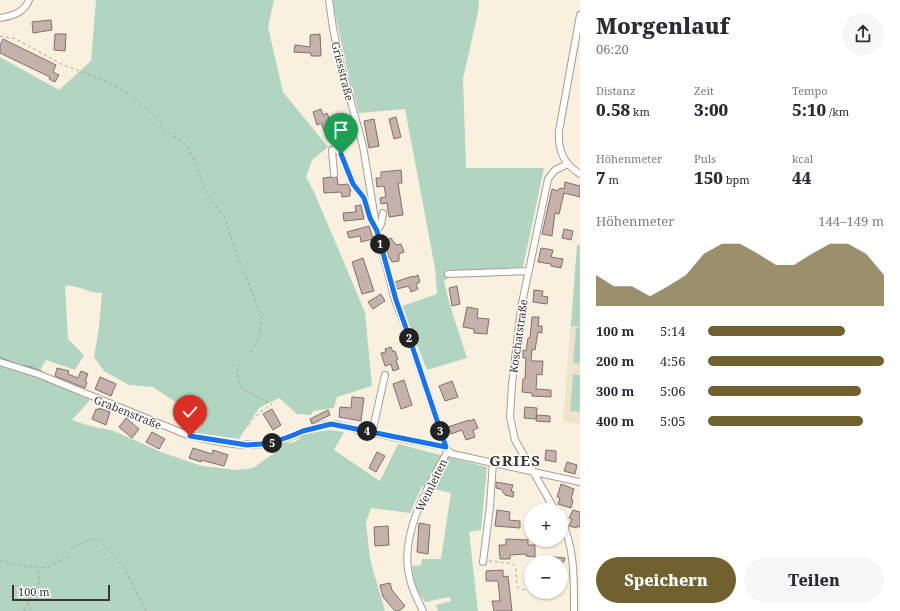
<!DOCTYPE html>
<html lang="de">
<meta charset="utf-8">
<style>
body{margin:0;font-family:"Noto Serif",serif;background:#f7f7f7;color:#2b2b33;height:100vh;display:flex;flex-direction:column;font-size:15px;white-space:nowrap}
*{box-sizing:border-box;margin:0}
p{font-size:13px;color:#7c7c81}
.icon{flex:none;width:22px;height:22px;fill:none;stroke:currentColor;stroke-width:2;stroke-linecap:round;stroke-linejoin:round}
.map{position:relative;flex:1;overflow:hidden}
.drawer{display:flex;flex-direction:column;background:#fff;width:320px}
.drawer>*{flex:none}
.fabs{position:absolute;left:524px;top:503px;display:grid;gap:8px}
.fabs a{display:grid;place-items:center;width:44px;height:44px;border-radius:50%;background:#fff;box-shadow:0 1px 3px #0004;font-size:20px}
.scale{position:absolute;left:12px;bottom:10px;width:98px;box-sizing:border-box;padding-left:4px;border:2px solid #3b3731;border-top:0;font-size:11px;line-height:14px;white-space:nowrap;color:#3b3731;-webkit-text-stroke:3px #fff;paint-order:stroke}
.pin{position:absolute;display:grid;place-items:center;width:34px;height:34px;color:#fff;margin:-41px -17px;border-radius:50% 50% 50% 0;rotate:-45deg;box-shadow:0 0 4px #0007}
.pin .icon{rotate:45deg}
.km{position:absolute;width:20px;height:20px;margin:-10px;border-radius:50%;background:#222;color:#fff;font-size:11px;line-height:20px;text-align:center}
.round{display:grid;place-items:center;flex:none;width:42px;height:42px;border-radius:21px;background:#f7f7f7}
.summary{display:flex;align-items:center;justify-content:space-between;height:68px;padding:0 16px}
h1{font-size:22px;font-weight:800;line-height:30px}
.metrics{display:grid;grid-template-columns:repeat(3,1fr);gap:6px;height:68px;padding:4px 16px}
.metrics div{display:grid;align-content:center}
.metrics b{font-size:17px;font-weight:800}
.metrics small{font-size:11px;font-weight:400}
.metrics p{font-size:11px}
.chart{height:112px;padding:8px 16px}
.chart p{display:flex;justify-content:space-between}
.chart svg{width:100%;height:72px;margin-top:4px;fill:#71612e;opacity:.7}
.cta{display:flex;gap:8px;margin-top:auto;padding:8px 16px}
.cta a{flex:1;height:46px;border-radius:24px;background:#71612e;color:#fff;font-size:16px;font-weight:800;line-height:46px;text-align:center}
.cta a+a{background:#f7f7f7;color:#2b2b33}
ul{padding:0 16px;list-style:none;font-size:13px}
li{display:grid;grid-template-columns:64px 48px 1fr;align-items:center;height:30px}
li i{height:10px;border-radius:5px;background:#71612e}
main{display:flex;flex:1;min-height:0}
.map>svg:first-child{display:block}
.built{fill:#f0e3cb}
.green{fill:#b2d5c2}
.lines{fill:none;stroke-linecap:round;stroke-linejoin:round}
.stream{stroke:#8ba1af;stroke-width:2}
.building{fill:#c6b2ad;stroke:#816e6a}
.minor-casing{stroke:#a79e8e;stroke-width:8}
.path{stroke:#ada699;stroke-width:1;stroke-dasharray:3 3;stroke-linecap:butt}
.minor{stroke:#fff;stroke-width:6}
.route-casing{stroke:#fff;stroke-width:8}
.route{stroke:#1a73e8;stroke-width:5}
.labels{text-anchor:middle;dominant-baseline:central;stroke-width:3;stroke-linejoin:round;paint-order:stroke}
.street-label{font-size:11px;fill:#3b3731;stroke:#fff}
.district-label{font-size:15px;font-weight:bold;letter-spacing:1px;fill:#3b3731;stroke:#fff}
</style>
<main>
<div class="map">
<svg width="580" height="611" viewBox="0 0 580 611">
<rect width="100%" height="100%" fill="#f9f0df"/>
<path class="built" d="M577 245H580V423L563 422Z"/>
<path class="green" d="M96 0H274L268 27 283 92 328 147 312 160 306 177 314 192 365 312 372 386 337 397 334 408 313 411 311 415 297 414 279 398 259 408 239 439 196 433 204 421 153 387 129 385 104 371 94 357 99 327 102 293C88 293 77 284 65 286L68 339 84 355 75 370 46 360 41 369 40 376 90 400 72 420 90 426 114 431 161 452 202 466 237 470 253 468 273 454 281 444 295 442 308 433 329 430 344 432 334 450 380 481 398 444 487 467 481 530 469 532 478 611H455L454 610V611H438L436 605 451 601 450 597 425 602 415 587 412 566 421 565 422 559H441L451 493 422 486 410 513 371 508 366 522 370 559 385 611H0V57L59 90 91 61Z
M332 0H479L478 12 463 79 466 168H544L523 267 448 271V278L444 281 449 302 467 358 427 370 402 306 437 294 435 268 405 109 359 113 349 77Z
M577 245H580V327L571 326Z
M576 328H580V364L573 363Z
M573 374 580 375V412L570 411Z"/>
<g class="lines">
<path class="stream" d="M0 358 18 365
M22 366 30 367 42 372
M187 431 209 437
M223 440 260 442 290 434"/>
</g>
<path class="building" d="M51 20 52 30 33 33 32 22Z
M55 34H66L65 51 54 50Z
M320 34 321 56H311V53L294 52 295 45 310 47V35Z
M3 39 56 65 53 72 59 75 55 82 49 79 50 77 0 53V45Z
M321 109 323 115 327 113 334 130 325 133 321 123 317 125 313 112Z
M396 117 401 137 394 139 389 119Z
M374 119 379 146 369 148 364 121Z
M401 170 402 183H398L403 215 389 217 387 203 381 204 380 198 386 197 384 186 377 187 376 178H381V172Z
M331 177 334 178 337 177 338 185 348 184 351 191H350V196L342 197 341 192 324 193 323 178Z
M565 182 580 186V197L564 193 559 214 555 213 552 236 542 234 552 189 558 191 560 188 564 189Z
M361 205 364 219 344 221 343 213 356 212 355 206Z
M369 226 373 239 361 242 360 236 349 238 347 232Z
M564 229 573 231 571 240 562 238Z
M391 238 396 245 401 244 404 252 399 254V261L392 262 390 258H389L384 241Z
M541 248 553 250 551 257 563 259 561 268 551 266V264L538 262Z
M363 258 374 291 362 294 352 262Z
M418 275 420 282 416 284 418 289 411 292 409 286 397 289 395 282 413 276 414 277Z
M457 286 460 304 452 306 449 288Z
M534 290 543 291 542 296 548 297 547 304 533 302Z
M381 294 385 301 373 309 368 302Z
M467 307 478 309 477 318 489 319 487 334 474 333V329L463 327Z
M532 317H539L538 326H542V333L538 332 535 350 532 349 531 361H543L542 375 537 374 536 389 551 390V397L532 396V393L522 392 523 379H525L526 358H523V350L526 351 528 338H530Z
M391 347 393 352 395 351 398 359 396 360 399 369 393 371 391 364 385 366 381 353 386 352 385 349Z
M57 368 69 371 68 374 78 378 81 371 88 374 85 381 87 382 85 388 55 376Z
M100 377 116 384 111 396 95 389Z
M404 380 412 405 401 409 393 384Z
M452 381 458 397 445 401 439 386Z
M352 397 364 398 361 421 339 417 340 407 351 408Z
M525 407 537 408 536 419 524 418Z
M99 408 110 412 106 425 92 419 96 409 99 410Z
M272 409 281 425 273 430 263 414Z
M328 410 330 415 312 424 310 419Z
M537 415 550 416V422L536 421Z
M126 418 139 429 132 438 119 427Z
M474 419 478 428 473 430 475 437 466 440 462 430 451 434 448 427 469 420 470 421Z
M152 432 165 439 159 449 146 442Z
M193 448 212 454 213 450 228 455 224 466 201 460V462L189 458Z
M546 450 556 451V462L545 460Z
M377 452 385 456 376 472 369 468Z
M567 462 577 465 575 474 564 471Z
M496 482 513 485 511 491 514 492 513 497 505 495 501 489 496 488Z
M561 484 574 489 571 499 573 500 571 508 558 504 560 498 557 497Z
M497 510 510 512 509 520 520 521V528L495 526Z
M573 510 580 512V527L577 526V528L569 526 572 519 569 518Z
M419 523 430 525 428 554 417 552Z
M388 526 389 545 375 546 374 527Z
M506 539 528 540V545H535V557L526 556V554L510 555V559H500L499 545H506Z
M543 556 565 558 564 562H543Z
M503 570V577L508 576 512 611H494L492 601H500L498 581H486V571Z
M390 583 392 590 405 606 399 611H395L383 597 380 585Z"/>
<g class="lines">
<g class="minor-casing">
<path id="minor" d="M329 0 333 28 339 58 363 146 377 231 395 300 406 328 446 447 448 451 452 454 580 482
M580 15 559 131C558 151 563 163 580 174
M0 18C12 16 24 13 29 0
M334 174 332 150 336 149 341 154 353 184 364 198 370 218 374 226
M377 231 381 224 383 213
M448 274 528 271
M0 362 38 374 190 436C217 442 248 449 275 442 293 437 310 427 330 424 338 423 353 429 362 431 390 436 418 442 446 447
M372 433 385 375
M555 510 515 440 510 417 512 384 521 308 548 179 555 170 568 164
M561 520C575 547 574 581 574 611
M483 562 490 506 493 462
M423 611C418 601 413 591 410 580 398 537 427 487 448 451"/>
</g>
<path class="path" d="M0 36 16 39 63 65 99 78 129 94 155 117 164 130 187 145 199 172 205 190 225 218 235 250 262 317 258 340 249 355 238 366 237 371 239 385 242 389 272 404 259 413 245 429
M0 561 37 568 48 567 60 561 72 548 90 539 99 540 115 556 125 570 146 611
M489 561C497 561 504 564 512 563L516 568 517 587 525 590
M29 601 31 611
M24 611 40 581 37 568"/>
<use href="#minor" class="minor"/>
</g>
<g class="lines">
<g class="route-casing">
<path id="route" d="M190 436 247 445 261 444 274 442 291 436 303 431 331 424 446 447 406 328 396 300 377 231 370 218 364 198 353 184 341 154"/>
</g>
<use href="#route" class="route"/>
</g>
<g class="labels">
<g class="street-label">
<text transform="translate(343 71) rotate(76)">Griesstraße</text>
<text transform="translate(518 336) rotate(-82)">Koschatstraße</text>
<text transform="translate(128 412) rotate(22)">Grabenstraße</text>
<text transform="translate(431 485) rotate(-64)">Weinleiten</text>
</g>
<g class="district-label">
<text x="515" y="460">GRIES</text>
</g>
</g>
</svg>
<div class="fabs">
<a>+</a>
<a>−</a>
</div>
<div class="scale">100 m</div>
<div class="pin" style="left:341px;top:154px;background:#1e9e55"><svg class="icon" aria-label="arrive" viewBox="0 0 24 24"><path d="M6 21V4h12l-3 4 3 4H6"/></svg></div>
<div class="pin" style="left:190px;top:436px;background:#d93025"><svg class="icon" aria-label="check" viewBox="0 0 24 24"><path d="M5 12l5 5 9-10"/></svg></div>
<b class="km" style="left:380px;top:244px">1</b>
<b class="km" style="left:409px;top:338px">2</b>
<b class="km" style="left:440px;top:431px">3</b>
<b class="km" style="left:367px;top:431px">4</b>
<b class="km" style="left:272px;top:443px">5</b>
</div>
<section class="drawer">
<div class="summary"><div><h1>Morgenlauf</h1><p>06:20</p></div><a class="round"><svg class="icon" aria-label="share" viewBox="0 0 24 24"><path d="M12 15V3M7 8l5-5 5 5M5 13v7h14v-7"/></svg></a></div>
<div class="metrics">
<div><p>Distanz</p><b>0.58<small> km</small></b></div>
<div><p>Zeit</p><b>3:00</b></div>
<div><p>Tempo</p><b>5:10<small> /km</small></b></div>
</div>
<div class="metrics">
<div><p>Höhenmeter</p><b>7<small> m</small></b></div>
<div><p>Puls</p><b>150<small> bpm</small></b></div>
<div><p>kcal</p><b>44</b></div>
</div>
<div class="chart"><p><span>Höhenmeter</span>144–149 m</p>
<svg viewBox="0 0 160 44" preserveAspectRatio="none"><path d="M0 44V25L10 32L20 32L30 38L40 32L50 25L60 12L70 6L80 6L90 12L100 19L110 19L120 12L130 6L140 6L150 12L160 25V44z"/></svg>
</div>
<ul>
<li><b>100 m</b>5:14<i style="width:78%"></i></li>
<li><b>200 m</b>4:56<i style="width:100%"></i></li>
<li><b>300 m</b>5:06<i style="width:87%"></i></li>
<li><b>400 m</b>5:05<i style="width:88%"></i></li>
</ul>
<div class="cta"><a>Speichern</a><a>Teilen</a></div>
</section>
</main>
